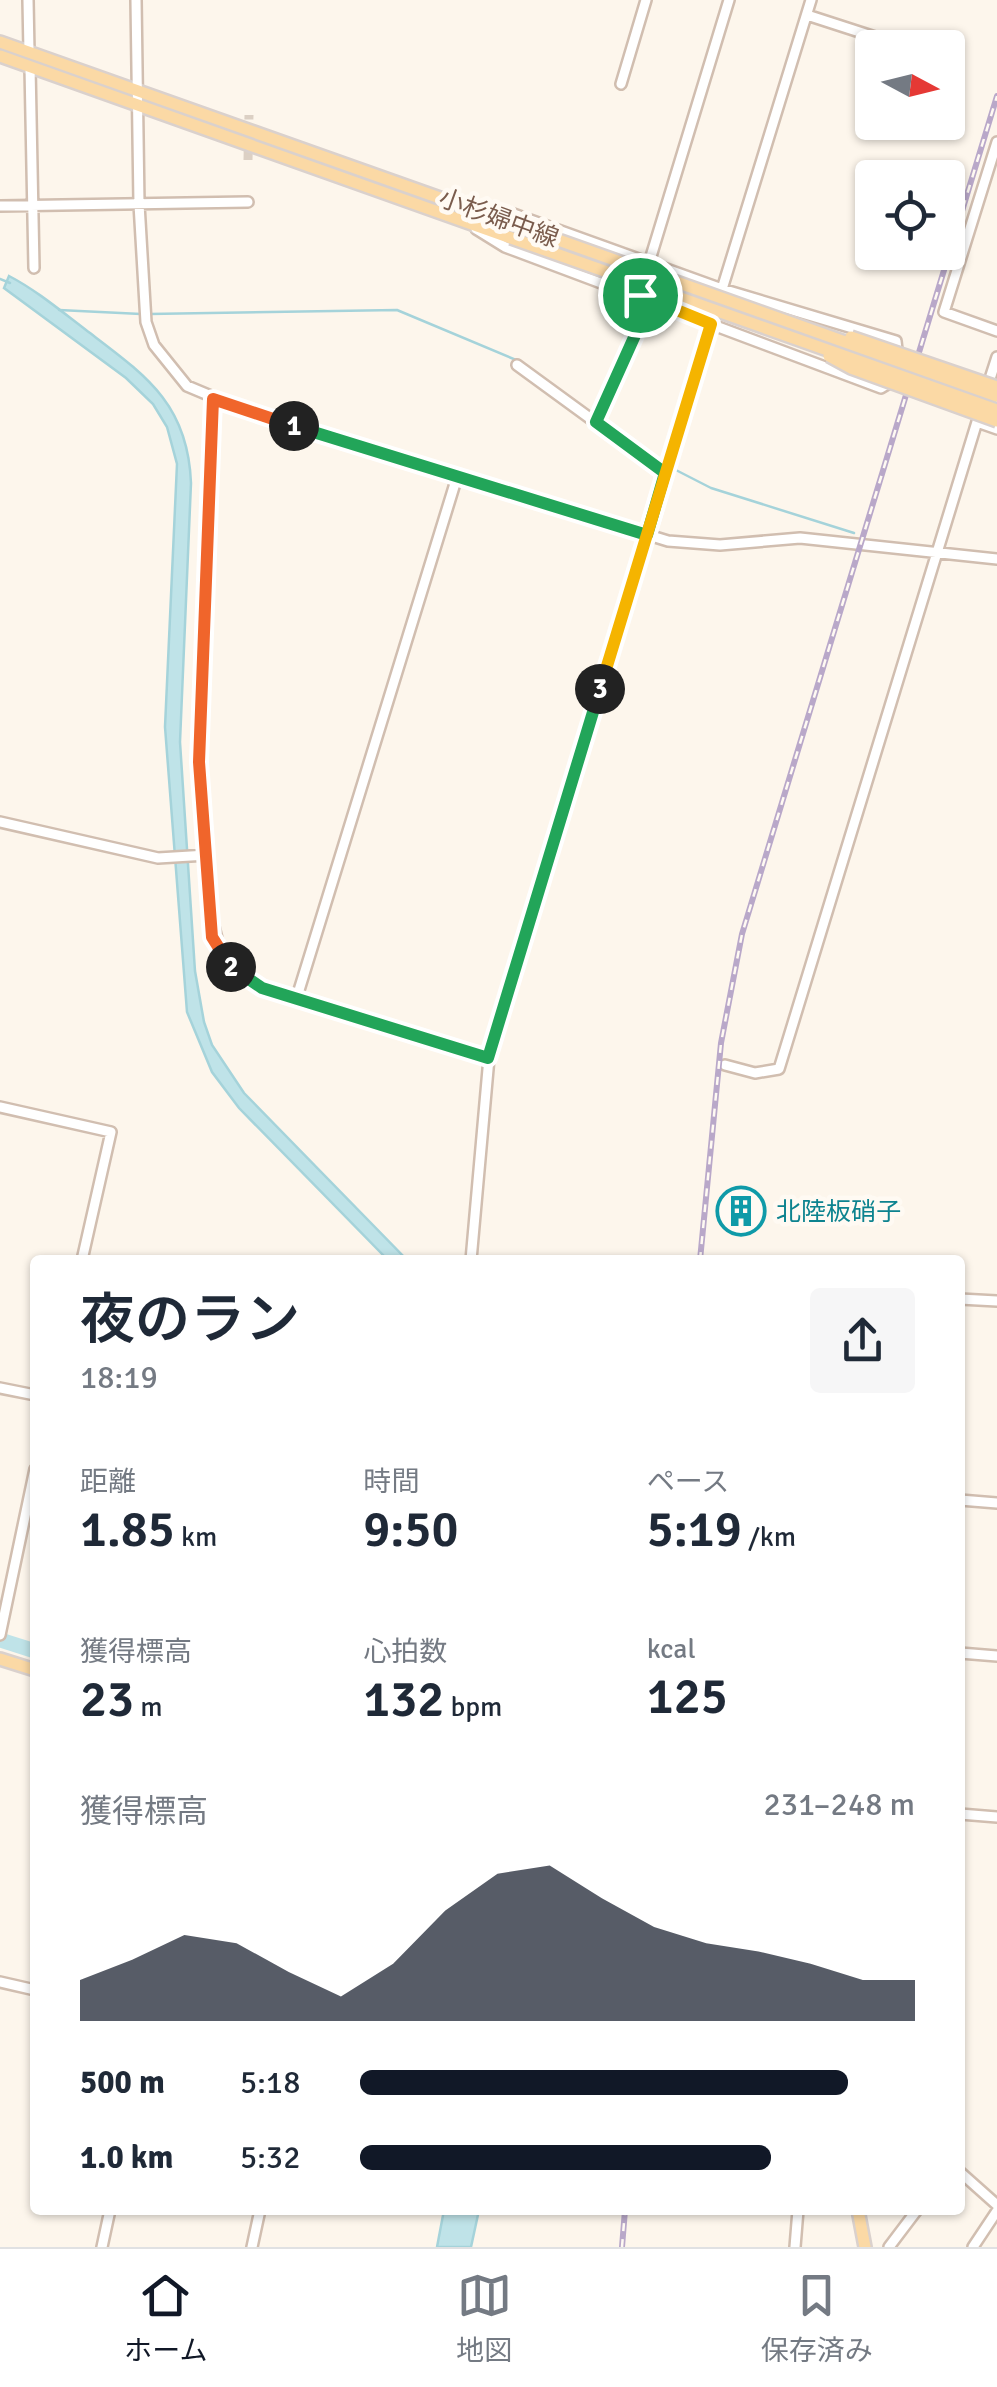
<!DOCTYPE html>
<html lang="ja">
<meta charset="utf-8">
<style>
body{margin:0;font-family:Signika,"Noto Sans JP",sans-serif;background:#f6f6f7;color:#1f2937;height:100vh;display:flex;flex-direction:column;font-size:38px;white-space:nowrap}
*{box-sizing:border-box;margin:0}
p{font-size:32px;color:#747a83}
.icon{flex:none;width:55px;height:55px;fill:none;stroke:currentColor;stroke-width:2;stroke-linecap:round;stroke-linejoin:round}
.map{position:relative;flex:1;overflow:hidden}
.drawer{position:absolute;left:30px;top:1255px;width:935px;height:960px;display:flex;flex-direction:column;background:#fff;border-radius:10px;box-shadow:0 2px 8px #0004}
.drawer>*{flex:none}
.needle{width:65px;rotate:97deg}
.controls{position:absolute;left:855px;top:30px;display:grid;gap:20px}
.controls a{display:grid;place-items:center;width:110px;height:110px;border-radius:10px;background:#fff;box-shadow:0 2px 8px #0004;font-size:50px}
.pin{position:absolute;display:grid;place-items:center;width:85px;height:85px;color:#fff;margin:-42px;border:5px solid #fff;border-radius:50%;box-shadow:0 2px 10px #0007}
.km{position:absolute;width:50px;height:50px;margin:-25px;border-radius:50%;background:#222;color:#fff;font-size:28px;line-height:50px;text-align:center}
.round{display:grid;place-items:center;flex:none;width:105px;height:105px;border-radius:10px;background:#f6f6f7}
.summary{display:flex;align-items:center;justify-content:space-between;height:170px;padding:0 50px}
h1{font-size:55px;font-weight:600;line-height:75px}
.stats{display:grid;grid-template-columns:repeat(3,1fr);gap:15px;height:170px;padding:10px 50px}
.stats div{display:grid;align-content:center}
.stats b{font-size:50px;font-weight:600}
.stats small{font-size:28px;font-weight:400}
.stats p{font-size:28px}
.chart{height:280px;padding:20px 50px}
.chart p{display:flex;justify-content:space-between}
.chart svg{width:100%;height:180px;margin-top:10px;fill:#111827;opacity:.7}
ul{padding:0 50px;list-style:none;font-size:32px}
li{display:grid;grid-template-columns:160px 120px 1fr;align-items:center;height:75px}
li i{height:25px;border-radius:12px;background:#111827}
.dock{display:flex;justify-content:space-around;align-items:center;height:140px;border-top:2px solid #e0e1e3;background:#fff;font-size:28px;color:#747a83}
.dock a{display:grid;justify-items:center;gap:5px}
.dock .active{color:#111827}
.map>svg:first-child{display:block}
.water{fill:#bfe3e8;stroke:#a5d3da;stroke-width:2.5}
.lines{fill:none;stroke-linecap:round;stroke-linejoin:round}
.stream{stroke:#a5d3da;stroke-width:2.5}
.river{stroke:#bfe3e8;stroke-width:15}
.minor-tunnel{stroke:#dcd0c4;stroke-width:9;stroke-dasharray:9 4.5;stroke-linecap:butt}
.minor-casing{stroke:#d1beb0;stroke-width:14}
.major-casing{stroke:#dad1cd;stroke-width:16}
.minor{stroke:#fff;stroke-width:9}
.major{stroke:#fbd9a5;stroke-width:11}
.rail-casing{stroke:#b9a8c9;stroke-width:6}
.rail{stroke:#fffaf3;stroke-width:2.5;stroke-dasharray:8;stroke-linecap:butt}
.major-bridge-casing{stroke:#dad1cd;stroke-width:16;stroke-linecap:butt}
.major-bridge{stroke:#fbd9a5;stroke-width:11}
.split-1-casing{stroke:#fff;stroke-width:20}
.split-2-casing{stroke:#fff;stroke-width:20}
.split-3-casing{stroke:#fff;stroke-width:20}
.split-4-casing{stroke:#fff;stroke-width:20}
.split-1{stroke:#22a559;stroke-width:12}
.split-2{stroke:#f0652b;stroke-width:12}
.split-3{stroke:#22a559;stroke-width:12}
.split-4{stroke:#f5b400;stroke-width:12}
.labels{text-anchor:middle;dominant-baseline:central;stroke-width:9;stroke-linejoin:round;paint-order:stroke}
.street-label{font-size:25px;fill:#7a5c4d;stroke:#fffaf3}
.culture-label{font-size:25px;fill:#0d838f;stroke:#fffaf3;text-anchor:start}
</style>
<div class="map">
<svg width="997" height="2247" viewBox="0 0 997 2247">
<rect width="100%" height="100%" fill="#fdf6ec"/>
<path class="water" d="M9 276C36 290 61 311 86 330 145 375 188 403 191 483L180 742 195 971 204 1022 212 1045 244 1093 407 1260H388L239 1108 212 1072 187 1012 165 727 177 464 167 427 153 404 126 378 4 288Z
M444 2210H479L471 2247H437Z"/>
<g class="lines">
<path class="stream" d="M0 279 10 283
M59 310 141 314
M149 314 397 310 516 360
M579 405 594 415
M600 419 664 463
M670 467 711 488 854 533"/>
<path class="river" d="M0 1640 35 1651"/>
<path class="minor-tunnel" d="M248 160 249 115"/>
<g class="minor-casing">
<path id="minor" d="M28 0 29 52
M136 0 139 204 146 322 154 345 187 386 249 412 668 541 720 545 800 538 997 559
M807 15 909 48
M30 67 34 268
M621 84 646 0
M997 142 944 312 997 331
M0 206 248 202
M481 208 511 213 722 289 896 341 898 358
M476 229 505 247 881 388 891 382
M649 263 729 0
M517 365 665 473
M987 388 997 357
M213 399 199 762 210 911 221 954 238 975 262 989 489 1058
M595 422 645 313 638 302 640 295
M977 422 997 429
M0 822 158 858 207 855
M296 1000 457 477
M725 1065 755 1073 779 1069 980 412
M0 1107 111 1132 82 1260
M471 1260 489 1058 501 1007 811 0
M960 1299 997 1301
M0 1388 35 1395
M960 1500 997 1503
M0 1635 35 1469
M960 1653 997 1656
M960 1814 997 1817
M0 1982 35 1990
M960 2172 997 2205
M102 2247 110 2210
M252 2247 260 2210
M795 2247 798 2210
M889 2247 917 2210
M973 2247 997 2211"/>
</g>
<g class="major-casing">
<path id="major" d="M0 42 519 226
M0 56 511 238
M0 1659 35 1670
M858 2210 865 2247"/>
</g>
<use href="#minor" class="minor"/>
<use href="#major" class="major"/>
<g class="rail-casing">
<path id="rail" d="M700 1260 721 1043 742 934 997 96
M622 2247 625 2210"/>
</g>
<use href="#rail" class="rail"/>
<g class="major-bridge-casing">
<path id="major-bridge" d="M519 226 997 396
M511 238 997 410
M851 337 997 387
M829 356 851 368 997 421"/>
</g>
<use href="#major-bridge" class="major-bridge"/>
</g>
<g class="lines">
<g class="split-1-casing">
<path id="split-1" d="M294 426 647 535 665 473 596 422 645 313 638 302 640 295"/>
</g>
<g class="split-2-casing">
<path id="split-2" d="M231 967 212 937 199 762 213 399 294 426"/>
</g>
<g class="split-3-casing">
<path id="split-3" d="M231 967 262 988 488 1058 600 689"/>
</g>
<g class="split-4-casing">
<path id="split-4" d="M600 689 711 324 640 295"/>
</g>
<use href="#split-1" class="split-1"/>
<use href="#split-2" class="split-2"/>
<use href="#split-3" class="split-3"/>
<use href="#split-4" class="split-4"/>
</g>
<defs>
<g id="building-ring" transform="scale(2.5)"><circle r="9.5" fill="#fffaf3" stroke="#0f9aa8" stroke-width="1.5"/><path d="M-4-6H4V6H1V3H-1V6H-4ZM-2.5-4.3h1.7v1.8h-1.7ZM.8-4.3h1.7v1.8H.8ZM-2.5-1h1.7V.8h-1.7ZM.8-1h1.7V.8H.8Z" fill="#0f9aa8"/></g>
</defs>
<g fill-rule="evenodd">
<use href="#building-ring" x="741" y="1211"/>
</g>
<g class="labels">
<g class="street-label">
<text transform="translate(499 218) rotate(20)">小杉婦中線</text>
</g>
<g class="culture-label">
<text x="776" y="1211">北陸板硝子</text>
</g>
</g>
</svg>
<div class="controls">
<a><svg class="needle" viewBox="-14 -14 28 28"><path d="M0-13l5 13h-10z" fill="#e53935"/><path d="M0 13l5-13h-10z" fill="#747a83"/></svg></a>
<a><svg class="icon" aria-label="locate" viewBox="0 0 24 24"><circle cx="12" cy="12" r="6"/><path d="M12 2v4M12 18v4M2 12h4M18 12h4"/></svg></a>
</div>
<div class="pin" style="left:640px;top:295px;background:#1e9e55"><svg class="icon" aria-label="arrive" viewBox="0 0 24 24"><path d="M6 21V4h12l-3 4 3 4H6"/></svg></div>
<b class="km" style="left:294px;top:426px">1</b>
<b class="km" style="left:231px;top:967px">2</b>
<b class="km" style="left:600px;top:689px">3</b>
<section class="drawer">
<div class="summary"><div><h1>夜のラン</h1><p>18:19</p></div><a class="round"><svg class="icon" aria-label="share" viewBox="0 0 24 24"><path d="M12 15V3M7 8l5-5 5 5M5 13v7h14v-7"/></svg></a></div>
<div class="stats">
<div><p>距離</p><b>1.85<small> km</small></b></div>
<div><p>時間</p><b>9:50</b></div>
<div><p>ペース</p><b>5:19<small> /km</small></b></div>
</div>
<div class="stats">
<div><p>獲得標高</p><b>23<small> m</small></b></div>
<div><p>心拍数</p><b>132<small> bpm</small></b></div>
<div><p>kcal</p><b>125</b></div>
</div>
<div class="chart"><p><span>獲得標高</span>231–248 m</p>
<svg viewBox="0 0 160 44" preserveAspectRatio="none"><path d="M0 44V34L10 29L20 23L30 25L40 32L50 38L60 30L70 17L80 8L90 6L100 14L110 21L120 25L130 27L140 30L150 34L160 34V44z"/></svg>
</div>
<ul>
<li><b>500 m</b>5:18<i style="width:88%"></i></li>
<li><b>1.0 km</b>5:32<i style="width:74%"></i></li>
</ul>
</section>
</div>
<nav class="dock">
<a class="active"><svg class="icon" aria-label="home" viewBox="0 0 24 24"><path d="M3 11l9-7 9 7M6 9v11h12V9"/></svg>ホーム</a>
<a><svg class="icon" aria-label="map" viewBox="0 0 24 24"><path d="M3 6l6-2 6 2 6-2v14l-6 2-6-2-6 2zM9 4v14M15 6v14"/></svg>地図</a>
<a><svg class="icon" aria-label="saved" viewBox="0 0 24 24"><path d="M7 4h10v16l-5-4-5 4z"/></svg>保存済み</a>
</nav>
